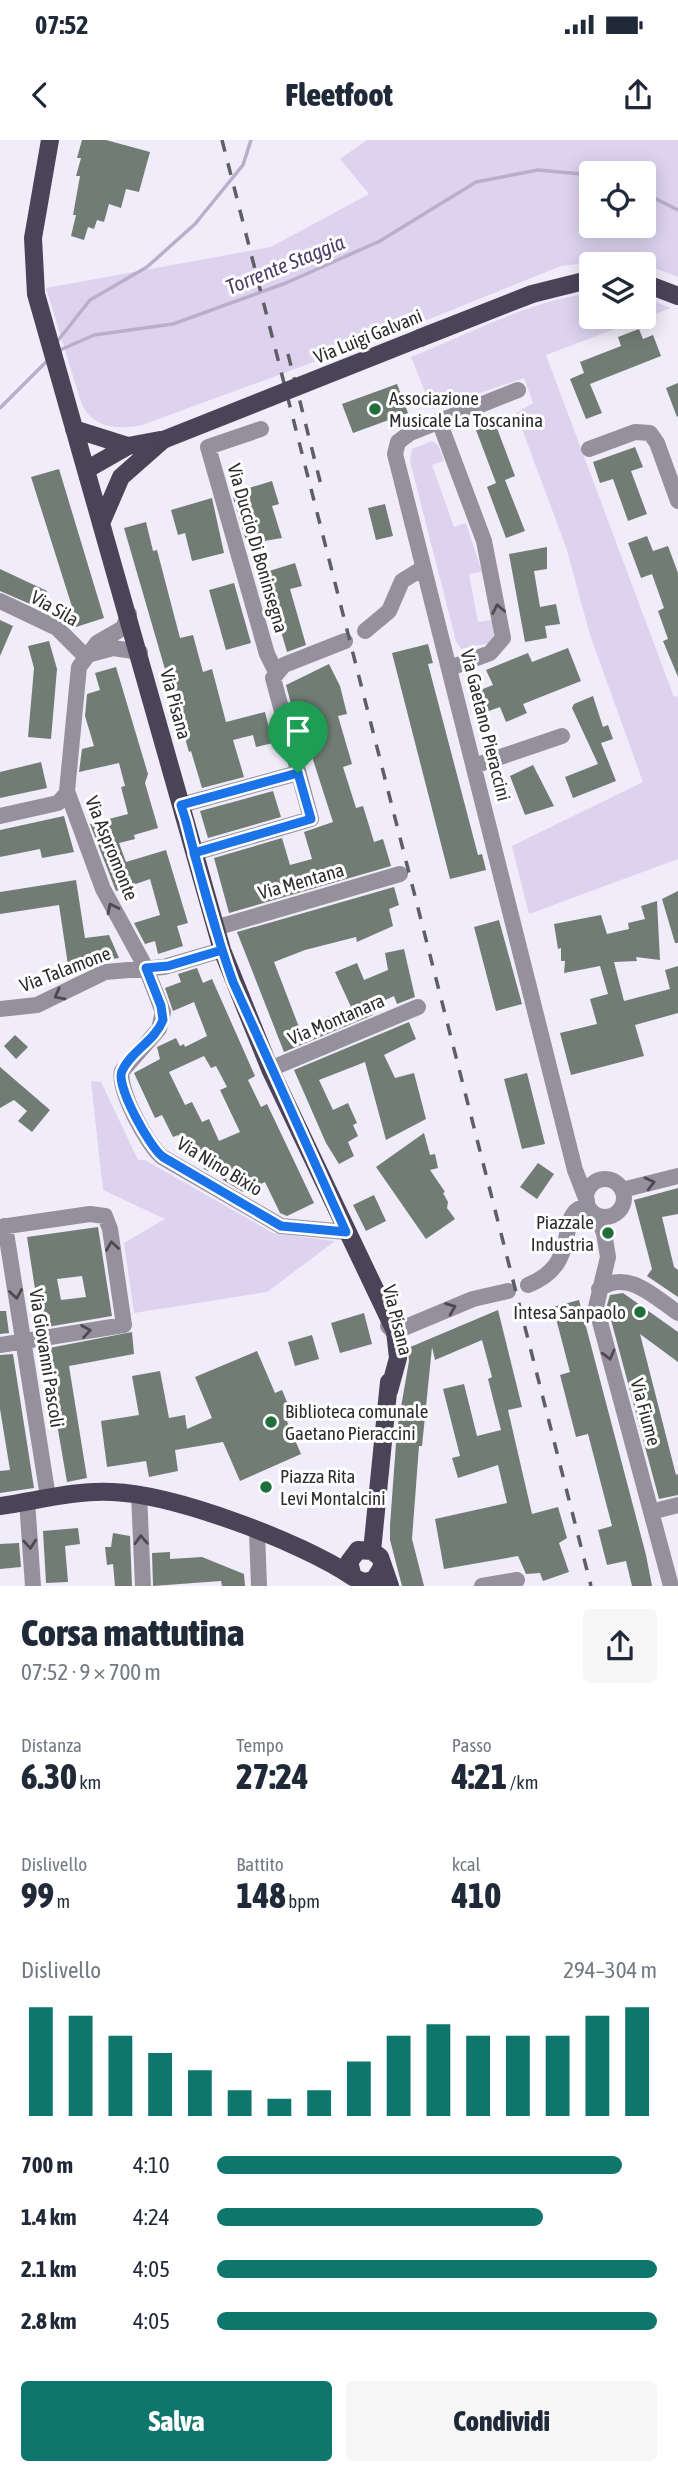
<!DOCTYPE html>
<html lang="it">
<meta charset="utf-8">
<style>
body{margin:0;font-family:"Asap Condensed",sans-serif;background:#f6f6f7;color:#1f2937;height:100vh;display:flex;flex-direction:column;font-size:26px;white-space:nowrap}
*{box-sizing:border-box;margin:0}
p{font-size:23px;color:#747a83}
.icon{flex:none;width:38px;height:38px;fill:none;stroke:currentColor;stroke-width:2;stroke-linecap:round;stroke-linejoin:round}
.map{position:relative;height:1446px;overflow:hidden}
.panel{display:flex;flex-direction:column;background:#fff;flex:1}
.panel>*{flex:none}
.fabs{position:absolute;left:579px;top:21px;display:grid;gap:14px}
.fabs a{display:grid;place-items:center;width:77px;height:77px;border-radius:7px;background:#fff;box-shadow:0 4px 18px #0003;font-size:35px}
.pin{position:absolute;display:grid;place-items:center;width:60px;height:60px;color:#fff;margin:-72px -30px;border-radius:50% 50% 50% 0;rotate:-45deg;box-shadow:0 0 7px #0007}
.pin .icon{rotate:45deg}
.round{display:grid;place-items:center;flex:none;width:74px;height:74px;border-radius:7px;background:#f6f6f7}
.overview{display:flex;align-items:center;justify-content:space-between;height:119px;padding:0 21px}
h1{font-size:38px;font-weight:800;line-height:52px}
.stats{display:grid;grid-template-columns:repeat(3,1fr);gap:10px;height:119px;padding:7px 21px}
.stats div{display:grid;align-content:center}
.stats b{font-size:35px;font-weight:800}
.stats small{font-size:19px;font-weight:400}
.stats p{font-size:19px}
.chart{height:196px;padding:14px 21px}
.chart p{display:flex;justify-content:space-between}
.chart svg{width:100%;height:126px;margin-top:7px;stroke:#0f766e;stroke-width:6}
.action{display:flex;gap:14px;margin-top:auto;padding:14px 21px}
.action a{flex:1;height:80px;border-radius:7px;background:#0f766e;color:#fff;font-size:28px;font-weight:800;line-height:80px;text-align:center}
.action a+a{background:#f6f6f7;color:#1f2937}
ul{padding:0 21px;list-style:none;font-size:23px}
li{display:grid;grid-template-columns:112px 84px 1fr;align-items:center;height:52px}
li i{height:18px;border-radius:9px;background:#0f766e}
.status{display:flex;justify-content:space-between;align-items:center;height:49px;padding:0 35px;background:#fff;direction:ltr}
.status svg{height:19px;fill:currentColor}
header{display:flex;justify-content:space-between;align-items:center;height:91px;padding:0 21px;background:#fff;font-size:32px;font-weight:800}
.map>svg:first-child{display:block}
.green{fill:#ddd3ef;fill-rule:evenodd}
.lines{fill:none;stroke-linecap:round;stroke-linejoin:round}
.stream{stroke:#b9afcb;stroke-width:3.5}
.building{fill:#717c74;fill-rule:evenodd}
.minor{stroke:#94909c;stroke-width:16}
.major{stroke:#4b4458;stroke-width:18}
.rail{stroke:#5f5e64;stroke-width:3.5;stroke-dasharray:12 12;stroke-linecap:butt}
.major-bridge{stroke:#4b4458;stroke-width:18}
.oneway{stroke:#4c4a50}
.route-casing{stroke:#fff;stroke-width:14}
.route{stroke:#1a73e8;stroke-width:9}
.poi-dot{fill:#226f3e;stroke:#fff;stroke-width:2.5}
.labels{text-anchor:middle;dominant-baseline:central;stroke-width:6;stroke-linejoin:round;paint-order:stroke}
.street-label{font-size:19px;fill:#2d2c30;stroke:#fff}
.poi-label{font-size:19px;fill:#2d2c30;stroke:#fff;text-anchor:start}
.water-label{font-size:21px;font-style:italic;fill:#4e3d67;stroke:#fff}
</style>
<div class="status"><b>07:52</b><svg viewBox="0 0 49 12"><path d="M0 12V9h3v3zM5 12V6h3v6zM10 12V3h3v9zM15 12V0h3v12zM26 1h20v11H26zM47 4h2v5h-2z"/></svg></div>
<header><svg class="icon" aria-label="back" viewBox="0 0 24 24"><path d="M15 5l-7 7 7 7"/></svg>Fleetfoot<svg class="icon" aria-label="share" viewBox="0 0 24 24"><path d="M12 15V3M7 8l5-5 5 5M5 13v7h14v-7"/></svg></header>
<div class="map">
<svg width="678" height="1446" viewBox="0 0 678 1446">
<rect width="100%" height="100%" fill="#f0ecf9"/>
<path class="green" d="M367 0H678V137L644 124 611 120 561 126 412 186 142 285C116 290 89 288 80 259L46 148 271 107 369 54 340 19ZM592 33H644V86H592Z
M591 153 592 177H644V157L671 168 546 215 674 557 678 556V719L529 774 512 706 643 642 590 495 566 407 516 273 533 263 524 238 432 269 411 217C469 194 529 161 591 153Z
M432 301 438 305 444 321 432 325 454 387 466 383 482 432 469 434 478 482 492 480 494 496 490 503 461 509 456 501 410 321 412 309Z
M91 941 101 942 138 1020H145L273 1093 335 1101 267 1152 134 1173 124 1103 165 1079 103 1050Z"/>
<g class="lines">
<path class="stream" d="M644 53 678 70
M56 203 90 160 147 127 195 84 243 25 251 0
M58 211 94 195 173 184 286 143 380 101 476 42 538 30 592 35
M0 268 50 218"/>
</g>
<path class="building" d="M82 0H106L150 12 139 52 126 49 121 68 109 64 104 82 97 80 94 89 88 87 84 100 71 96 76 75H73L80 36H76L81 18H77Z
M639 189 643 199 653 195 661 216 590 244 602 273 586 279 570 239 584 233 580 222 621 206 618 197Z
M678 243V276L677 277 666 248Z
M397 244 408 273 353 293 342 264Z
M495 283 515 336 505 340 525 391 506 398 487 347 496 343 476 290Z
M635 307 643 327 631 331 647 374 628 381 613 339 600 343 593 322Z
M59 329 104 478 73 488 67 470 74 473 31 337Z
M272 341 279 364 272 366 282 398 247 404 233 357 251 352 249 348Z
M212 358 224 413 192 421 185 393 178 395 171 370Z
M385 364 393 396 376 400 368 368Z
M146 382 153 411 157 410 180 498 193 495 203 532 212 529 226 582 265 572 273 603 256 607 253 595 233 600 244 637 202 648 191 611 189 612 124 388Z
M647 396 653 411 668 406 678 433V537L663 501 668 499 658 471 664 468 652 434 641 438 628 403Z
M547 407V429L534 431 540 467 556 464 560 484 545 486 547 498 525 502 509 414Z
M295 423 302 446 290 449 306 505 287 512 270 453 262 455 256 435Z
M0 429 47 451 43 459 48 461 44 470 0 451Z
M234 443 251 503 226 510 209 450Z
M0 480 13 486 0 516Z
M49 501 57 529 51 599 28 597 34 528 28 506Z
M428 504 433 523 428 524 478 715 482 714 486 730 450 739 392 513Z
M568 508 581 541 523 564 527 573 506 582 500 567 483 573 475 552 493 545 486 530 528 513 532 522Z
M329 524 340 546 347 574 338 576 352 624 343 627 356 668 363 666 374 702 383 699 391 726 229 773 214 718 282 698 290 725 312 719 304 692 333 682 306 598H300L286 545Z
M116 527 148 634 145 643 158 688 134 695 135 699 119 703 126 722 166 710 188 783 177 786 183 806 158 814 155 801 145 804 134 783 160 775 150 739 116 751 90 684 128 674 121 647 125 646 119 623 79 632 82 609 94 606 85 576 87 554 100 550 95 533Z
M593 556 603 587 608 585 613 599 601 603 616 641 573 658 565 637 598 624 572 568 574 564Z
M41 622 47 648 0 658V632Z
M533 625 554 666 525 675 510 636Z
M273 651 281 677 208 698 200 671Z
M64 676 74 712 42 718 40 709 0 717V690Z
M76 740 85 798 109 795 119 818 68 825 59 765 0 774V752Z
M394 747 399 765 389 769 393 786 357 802 356 797 305 810 274 822 302 895 322 887 319 880 351 867 335 832 357 823 364 840 388 830 385 813 404 809 415 857 397 864 394 856 370 867 373 875 284 912 237 792Z
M678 751V803H675L662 759Z
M657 761 660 820 636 817 637 821 614 822 624 861 670 849 665 830 678 826V873L635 885 644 916 571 935 560 893 597 884 590 859 608 854 600 826 564 833 565 821H561V808L558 809 554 784 601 775 607 794 629 789 628 783 645 779 641 766Z
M499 780 522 864 496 871 474 787Z
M197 828 203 843 212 839 255 936 248 940 261 967 267 964 314 1063 287 1076 280 1073 265 1042 243 1052 223 1040 217 1027 208 1031 204 1029 196 1012 188 1015 178 995 173 997 162 975 155 978 134 933 160 919 157 907 176 898 180 906 184 904 185 907 207 896 194 862 173 871 165 848 181 842 178 834ZM204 916 211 928 216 926 227 947 220 950 240 992 219 1001 209 979 202 982 192 962 185 965 169 932Z
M409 882 416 899 384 915 395 938 414 933 426 979 386 1000 365 922 319 940 333 970 348 963 357 983 353 985 358 996 348 1002 354 1016 339 1024 326 1003 294 930Z
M15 895 28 907 16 919 4 906Z
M0 927 50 970 32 992 18 981 27 971 14 960 0 968Z
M527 933 545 1004 522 1009 504 939Z
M424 993 430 1015 435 1014 438 1028 430 1030 445 1052 443 1053 448 1062 447 1068 455 1079 426 1099 376 1027Z
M538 1023 554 1034 537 1059 520 1047Z
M678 1048V1074L662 1077 674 1127 678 1130V1157L647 1136 652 1129 634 1060Z
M374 1055 386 1081 366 1091 353 1065Z
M98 1087 112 1176 41 1188 27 1097ZM82 1136 86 1157 61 1160 57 1139Z
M623 1153 678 1192V1222L640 1194 676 1335 678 1334V1355L659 1359 607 1165 610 1155Z
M579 1160 646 1415 652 1446H632L626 1421 607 1425 598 1390 612 1386 588 1294 576 1297 560 1235 570 1232 553 1167Z
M498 1170 522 1267 508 1270 532 1374 558 1367 567 1398 559 1403 569 1432 543 1441 540 1433 526 1434 518 1416 444 1429 435 1379 507 1363 498 1325 458 1338 452 1318 460 1316 443 1249 464 1244 477 1296 501 1290 488 1239 492 1237 482 1200 435 1220 432 1207 422 1306H419L412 1399 424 1446H402L390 1400V1385L397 1290 409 1221 408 1208Z
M0 1171H6L9 1193 0 1194Z
M364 1173 372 1204 340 1213 331 1183Z
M132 1192 134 1214 69 1226 87 1338 67 1342 44 1209Z
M312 1195 319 1219 295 1226 288 1202Z
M257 1211 275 1253 282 1250 290 1269 283 1272 301 1314 240 1341 223 1302 175 1310 178 1331 149 1337 146 1321 107 1327 101 1281 139 1275 132 1236 160 1231 169 1278 185 1275 187 1289 212 1278 195 1237Z
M13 1214 34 1348 0 1353V1331L10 1330 0 1269V1215Z
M78 1388 80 1404 65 1406 68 1442 46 1443 43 1391Z
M113 1393 130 1396 132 1446H115L113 1424 107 1425 105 1407H111Z
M19 1403 21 1427 0 1429V1404Z
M170 1412V1419L202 1417 244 1434 245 1446H222L221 1441 153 1446 152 1413Z"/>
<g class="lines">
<path class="minor" d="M518 250 410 293 398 302 395 314 575 1030 587 1061
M439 281 484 401 503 498 490 513 450 528
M261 289 208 307 267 514 276 532
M589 309 635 292 650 293 657 303 678 361
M0 461 57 488 85 516
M129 474 123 488 97 503 79 527 67 651 103 749 146 828 163 872 159 889 122 931C117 949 148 1006 162 1017L281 1086 346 1092
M365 491 389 471 402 441 423 428
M91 514 113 508 140 512
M474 626 562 596
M181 665 298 633
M0 676 58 663 67 653
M194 713 311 679 273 538 284 525 345 501
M215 788 400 734
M0 869 37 865 105 832 164 827 222 810
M270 929 418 867
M586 1058a19 19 0 1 1 38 0a19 19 0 1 1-38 0Z
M622 1050 678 1036
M597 1075 604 1093 608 1117 596 1167 671 1446
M5 1086 48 1357
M0 1087 90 1074 105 1076 110 1089 124 1185 0 1205
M528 1145C586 1122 552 1070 588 1066
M599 1149C628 1129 653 1156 678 1173
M388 1186 394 1192 473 1159 508 1151
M139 1354 143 1446
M27 1361 33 1446
M651 1372 678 1365
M257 1392 259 1446
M482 1446 517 1440"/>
<path class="major" d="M50 0 33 98 36 154 222 810 270 929 395 1191 398 1218 389 1251
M644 143 678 156
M420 198 532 154 592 139
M74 289 128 306
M86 330 128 306 160 300
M102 381 121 337 163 300
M0 1366C37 1361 74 1350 112 1352 174 1354 302 1402 353 1437
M372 1411 389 1242
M382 1427 374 1440 363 1442 353 1437 349 1422 358 1410 372 1411 380 1417 390 1446"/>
<path class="rail" d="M222 0 591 1446
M288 214 323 353"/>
<path class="major-bridge" d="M163 300 420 198"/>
</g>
<defs><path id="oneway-chevron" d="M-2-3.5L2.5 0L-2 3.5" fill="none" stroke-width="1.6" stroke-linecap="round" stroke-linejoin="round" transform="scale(1.75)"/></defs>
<g class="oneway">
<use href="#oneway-chevron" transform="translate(498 469) rotate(-101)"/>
<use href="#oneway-chevron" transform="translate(112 768) rotate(-116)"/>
<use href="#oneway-chevron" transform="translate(59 855) rotate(152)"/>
<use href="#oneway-chevron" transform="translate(650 1043) rotate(-14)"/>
<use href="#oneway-chevron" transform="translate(112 1106) rotate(-98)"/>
<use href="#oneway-chevron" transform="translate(16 1154) rotate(81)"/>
<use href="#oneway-chevron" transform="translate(451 1168) rotate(-22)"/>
<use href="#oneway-chevron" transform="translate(86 1191) rotate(-9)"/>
<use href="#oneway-chevron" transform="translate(609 1215) rotate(75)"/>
<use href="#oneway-chevron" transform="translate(141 1400) rotate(-93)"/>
<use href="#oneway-chevron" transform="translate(30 1404) rotate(86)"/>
</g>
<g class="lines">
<g class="route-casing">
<path id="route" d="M298 633 311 679 194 713 222 810 168 826 146 828 161 866 163 880C155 901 131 911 122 931 115 945 150 1008 163 1017L281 1086 346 1092 233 842C214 789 200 735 186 681L181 665 298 633"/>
</g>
<use href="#route" class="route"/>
</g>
<g class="poi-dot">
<circle cx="375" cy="269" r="7"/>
<circle cx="608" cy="1093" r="7"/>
<circle cx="640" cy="1172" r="7"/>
<circle cx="271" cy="1282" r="7"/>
<circle cx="266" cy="1347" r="7"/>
</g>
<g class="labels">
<g class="street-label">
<text transform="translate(368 196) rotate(-22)">Via Luigi Galvani</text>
<text transform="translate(258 408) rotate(74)">Via Duccio Di Boninsegna</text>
<text transform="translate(55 468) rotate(30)">Via Sila</text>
<text transform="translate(176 564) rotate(75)">Via Pisana</text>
<text transform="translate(486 585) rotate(76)">Via Gaetano Pieraccini</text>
<text transform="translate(112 708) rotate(68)">Via Aspromonte</text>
<text transform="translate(301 741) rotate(-16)">Via Mentana</text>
<text transform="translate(65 829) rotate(-21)">Via Talamone</text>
<text transform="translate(336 879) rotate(-23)">Via Montanara</text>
<text transform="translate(220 1026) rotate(31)">Via Nino Bixio</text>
<text transform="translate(398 1180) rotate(76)">Via Pisana</text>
<text transform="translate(47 1218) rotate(81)">Via Giovanni Pascoli</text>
<text transform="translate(646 1272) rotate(75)">Via Fiume</text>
</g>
<g class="poi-label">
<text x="389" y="258">Associazione<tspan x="389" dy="22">Musicale La Toscanina</tspan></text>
<text x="594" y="1082" text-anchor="end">Piazzale<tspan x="594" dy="22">Industria</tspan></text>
<text x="626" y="1172" text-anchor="end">Intesa Sanpaolo</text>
<text x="285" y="1271">Biblioteca comunale<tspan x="285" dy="22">Gaetano Pieraccini</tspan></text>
<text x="280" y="1336">Piazza Rita<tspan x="280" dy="22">Levi Montalcini</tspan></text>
</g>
<g class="water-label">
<text transform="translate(285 124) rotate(-22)">Torrente Staggia</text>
</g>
</g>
</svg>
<div class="fabs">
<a><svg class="icon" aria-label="locate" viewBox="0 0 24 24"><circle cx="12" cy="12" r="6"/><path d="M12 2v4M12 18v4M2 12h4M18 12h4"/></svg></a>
<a><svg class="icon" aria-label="layers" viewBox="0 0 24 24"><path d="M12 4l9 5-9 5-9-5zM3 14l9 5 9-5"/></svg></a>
</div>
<div class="pin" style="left:298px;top:633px;background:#1e9e55"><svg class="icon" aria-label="arrive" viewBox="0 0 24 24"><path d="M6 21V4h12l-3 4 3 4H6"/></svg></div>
</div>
<section class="panel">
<div class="overview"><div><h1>Corsa mattutina</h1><p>07:52 · 9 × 700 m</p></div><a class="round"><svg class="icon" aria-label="share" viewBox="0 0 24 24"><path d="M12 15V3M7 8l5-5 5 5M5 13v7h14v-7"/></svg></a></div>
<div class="stats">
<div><p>Distanza</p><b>6.30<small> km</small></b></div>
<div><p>Tempo</p><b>27:24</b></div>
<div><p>Passo</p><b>4:21<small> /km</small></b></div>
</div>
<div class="stats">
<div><p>Dislivello</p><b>99<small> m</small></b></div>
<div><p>Battito</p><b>148<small> bpm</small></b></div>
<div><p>kcal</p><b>410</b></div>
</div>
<div class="chart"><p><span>Dislivello</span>294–304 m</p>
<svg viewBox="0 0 160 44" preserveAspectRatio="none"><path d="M5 44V6M15 44V9M25 44V16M35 44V22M45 44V28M55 44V35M65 44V38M75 44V35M85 44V25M95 44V16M105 44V12M115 44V16M125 44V16M135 44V16M145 44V9M155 44V6"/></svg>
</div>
<ul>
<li><b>700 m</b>4:10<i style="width:92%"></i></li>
<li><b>1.4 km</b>4:24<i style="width:74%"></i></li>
<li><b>2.1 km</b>4:05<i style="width:100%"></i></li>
<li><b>2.8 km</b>4:05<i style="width:100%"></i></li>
</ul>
<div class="action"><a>Salva</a><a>Condividi</a></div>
</section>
